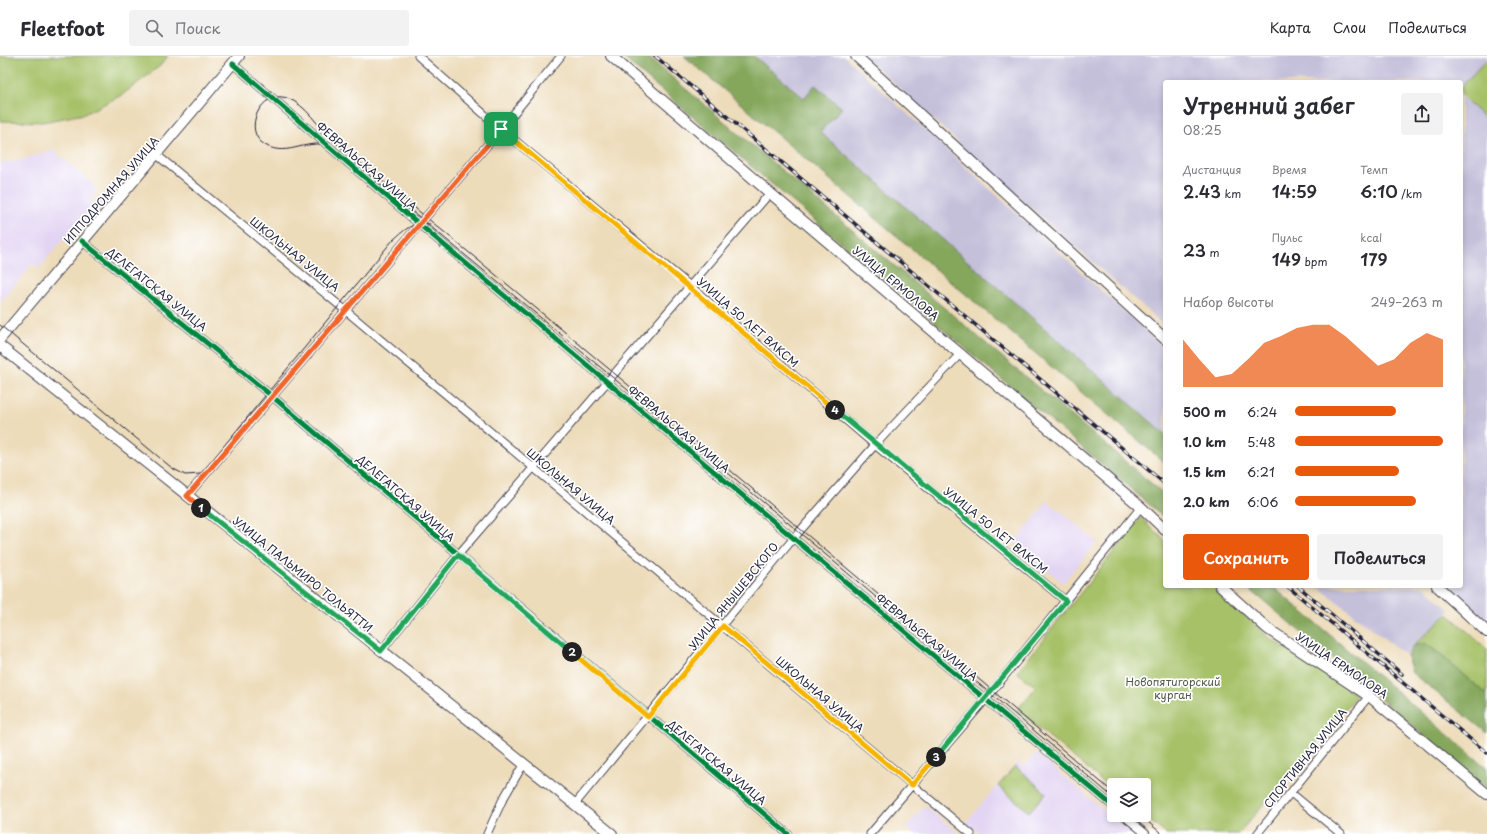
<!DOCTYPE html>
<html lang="ru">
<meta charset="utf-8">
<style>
body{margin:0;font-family:"Playpen Sans",sans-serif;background:#f2f2f3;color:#2b2b33;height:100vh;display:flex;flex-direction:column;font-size:15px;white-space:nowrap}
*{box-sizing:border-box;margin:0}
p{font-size:13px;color:#7c7c81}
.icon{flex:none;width:22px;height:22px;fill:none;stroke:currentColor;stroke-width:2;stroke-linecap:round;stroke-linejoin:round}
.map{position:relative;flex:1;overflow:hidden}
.details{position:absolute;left:1163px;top:24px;width:300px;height:508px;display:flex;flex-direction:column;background:#fff;border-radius:4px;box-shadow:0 2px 6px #0003}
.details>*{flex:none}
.controls{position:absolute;left:1107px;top:722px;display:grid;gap:8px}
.controls a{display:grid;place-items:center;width:44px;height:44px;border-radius:4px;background:#fff;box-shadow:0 2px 6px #0003;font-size:20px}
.pin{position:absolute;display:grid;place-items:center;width:34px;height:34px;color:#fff;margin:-17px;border-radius:8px;box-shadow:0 2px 6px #0006}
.km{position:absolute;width:20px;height:20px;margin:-10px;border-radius:50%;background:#222;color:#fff;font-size:11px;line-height:20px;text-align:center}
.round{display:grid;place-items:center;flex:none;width:42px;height:42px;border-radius:4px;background:#f2f2f3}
.overview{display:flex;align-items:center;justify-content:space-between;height:68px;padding:0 20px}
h1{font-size:22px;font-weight:600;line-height:30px}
.metrics{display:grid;grid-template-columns:repeat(3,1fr);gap:6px;height:68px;padding:4px 20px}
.metrics div{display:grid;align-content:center}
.metrics b{font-size:17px;font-weight:600}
.metrics small{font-size:11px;font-weight:400}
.metrics p{font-size:11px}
.chart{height:112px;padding:8px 20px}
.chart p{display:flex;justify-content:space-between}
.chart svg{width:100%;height:72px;margin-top:4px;fill:#ea580c;opacity:.7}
.button{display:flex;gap:8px;margin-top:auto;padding:8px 20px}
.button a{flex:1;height:46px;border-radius:4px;background:#ea580c;color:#fff;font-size:16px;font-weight:600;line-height:46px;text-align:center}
.button a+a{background:#f2f2f3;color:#2b2b33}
ul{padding:0 20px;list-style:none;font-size:13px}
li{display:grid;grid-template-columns:64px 48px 1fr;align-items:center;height:30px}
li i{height:10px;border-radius:5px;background:#ea580c}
header{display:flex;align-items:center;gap:24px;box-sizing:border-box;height:56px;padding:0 20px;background:#fff;border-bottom:1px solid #e1e1e2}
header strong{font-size:19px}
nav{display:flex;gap:22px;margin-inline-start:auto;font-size:14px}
.search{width:280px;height:36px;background:#f2f2f3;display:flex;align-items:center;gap:10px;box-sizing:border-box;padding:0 14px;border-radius:4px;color:#7c7c81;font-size:15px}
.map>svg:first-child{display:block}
.built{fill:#e2d4f3}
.industrial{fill:#c5c0da}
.green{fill:#a6c168;stroke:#647252}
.forest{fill:#84a75c;stroke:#53644c}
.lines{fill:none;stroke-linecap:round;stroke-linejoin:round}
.street-casing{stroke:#403e4e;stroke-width:9}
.secondary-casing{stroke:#403e4e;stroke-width:12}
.street{stroke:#fff;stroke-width:7}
.secondary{stroke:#fff;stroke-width:10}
.tram{stroke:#22223b;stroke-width:1}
.rail-casing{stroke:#22223b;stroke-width:3.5}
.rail{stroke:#fff;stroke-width:2;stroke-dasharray:6;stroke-linecap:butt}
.cycleway-casing{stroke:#fff;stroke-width:8}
.cycleway{stroke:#00873e;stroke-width:5}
.split-1-casing{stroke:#fff;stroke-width:8}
.split-2-casing{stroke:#fff;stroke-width:8}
.split-3-casing{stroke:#fff;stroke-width:8}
.split-4-casing{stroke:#fff;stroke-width:8}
.split-5-casing{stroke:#fff;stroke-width:8}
.split-1{stroke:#f0652b;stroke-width:5}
.split-2{stroke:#22a559;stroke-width:5}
.split-3{stroke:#f5b400;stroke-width:5}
.split-4{stroke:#22a559;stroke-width:5}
.split-5{stroke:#f5b400;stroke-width:5}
.labels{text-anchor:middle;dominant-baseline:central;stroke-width:3.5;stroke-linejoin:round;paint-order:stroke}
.street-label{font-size:11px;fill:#22223b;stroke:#fff}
.park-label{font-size:11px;fill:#505a4b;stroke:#fff}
</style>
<header>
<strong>Fleetfoot</strong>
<div class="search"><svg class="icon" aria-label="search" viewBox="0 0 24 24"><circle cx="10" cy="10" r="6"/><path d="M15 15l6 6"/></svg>Поиск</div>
<nav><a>Карта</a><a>Слои</a><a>Поделиться</a></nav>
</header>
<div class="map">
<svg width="1487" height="778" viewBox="0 0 1487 778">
<rect width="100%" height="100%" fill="#fff"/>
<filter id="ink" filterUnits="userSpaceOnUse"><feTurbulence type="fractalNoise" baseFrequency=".025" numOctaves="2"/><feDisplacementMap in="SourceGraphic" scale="8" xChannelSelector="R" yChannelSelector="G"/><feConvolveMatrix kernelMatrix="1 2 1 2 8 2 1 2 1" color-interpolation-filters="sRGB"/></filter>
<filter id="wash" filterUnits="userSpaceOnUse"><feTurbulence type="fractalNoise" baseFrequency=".012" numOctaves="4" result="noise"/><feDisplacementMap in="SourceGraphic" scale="16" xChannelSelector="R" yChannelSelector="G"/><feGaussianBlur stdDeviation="0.9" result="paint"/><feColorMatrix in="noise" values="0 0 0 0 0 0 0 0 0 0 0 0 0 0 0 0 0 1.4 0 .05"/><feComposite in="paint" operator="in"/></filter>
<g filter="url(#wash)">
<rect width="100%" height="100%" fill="#eddcba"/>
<path class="built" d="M53 94 96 131 91 150 39 212 33 208 0 246V107L21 104Z
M1048 445 1097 486 1063 527 1015 486Z
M1036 697 1132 778H980L966 766 1018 706 1024 711Z
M925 750 959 778H914L906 771Z"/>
<path class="industrial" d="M754 0H844L1165 293V378L820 76 841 51 804 42Z
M864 0H1487V3L1461 31V26H1165V270L985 111Z
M1461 38 1487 59V563L1451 530H1461Z
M1317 530H1424L1450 554 1407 600Z"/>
<path class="green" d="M0 0H168L160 10 122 39 84 58 43 66 0 65Z
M1487 3V65L1461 39V31Z
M1141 462 1165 485V530H1214L1268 581 1357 639 1238 778H1166L1143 759 1144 729H1114V735L1017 654 1036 631 1017 616Z
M1446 559H1449L1487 593V638L1413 590Z
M1015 710 1046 737 1029 756 998 730Z"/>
<path class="forest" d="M621 0H647L1165 439V462Z
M684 0H754L804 42 815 29 842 52 820 76 1165 378V407Z
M1246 530H1272L1487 712V733Z
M1425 587C1447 602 1465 622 1487 638V677L1412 617 1407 600 1413 590Z"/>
</g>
<g filter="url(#ink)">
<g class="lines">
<g class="street-casing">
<path id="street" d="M418 0 501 73 690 230 875 389 1066 545
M233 8 419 168 1114 751
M157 99 345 254 971 778
M82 185 273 341 788 778
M187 440 501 73 561 0
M381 595 458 499 770 137
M1291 737 1341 778
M575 748 793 483 875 389 961 297
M1123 759 1146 778
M487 778 502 745 523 709
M870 778 986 643 1141 451
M1257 778 1369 640"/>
</g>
<g class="secondary-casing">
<path id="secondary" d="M611 0 770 137 1141 451 1165 474
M856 0 1165 283
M0 283 239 0
M0 290 612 778
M1220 530 1268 573 1369 640 1487 738
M1437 530 1487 576"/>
</g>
<use href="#street" class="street"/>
<use href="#secondary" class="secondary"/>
<path class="tram" d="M0 269 172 412 185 419 201 418 392 185C403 175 414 164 430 168
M1114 737C868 530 623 323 375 119 361 107 346 96 332 84 317 70 307 49 287 42 261 33 241 75 265 89 289 103 308 79 336 92L787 466 1114 742
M1140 759 1162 778"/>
<g class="rail-casing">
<path id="rail" d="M655 0 1165 428
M1287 530 1487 697
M1298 530 1402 618"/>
</g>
<use href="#rail" class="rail"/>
<g class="cycleway-casing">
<path id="cycleway" d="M233 8 419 168 1114 751
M82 185 273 341 788 778"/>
</g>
<use href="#cycleway" class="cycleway"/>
</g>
</g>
<g class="lines" filter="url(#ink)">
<g class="split-1-casing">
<path id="split-1" d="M201 452 187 440 501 73"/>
</g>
<g class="split-2-casing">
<path id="split-2" d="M201 452 381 595 458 499 572 596"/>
</g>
<g class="split-3-casing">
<path id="split-3" d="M572 596 648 661 723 570 912 729 936 701"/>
</g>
<g class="split-4-casing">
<path id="split-4" d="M835 354 1066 545 936 701"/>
</g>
<g class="split-5-casing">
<path id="split-5" d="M501 73 835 354"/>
</g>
<use href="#split-1" class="split-1"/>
<use href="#split-2" class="split-2"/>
<use href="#split-3" class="split-3"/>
<use href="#split-4" class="split-4"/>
<use href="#split-5" class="split-5"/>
</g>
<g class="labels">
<g class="street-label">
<text transform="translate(367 110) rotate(41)">ФЕВРАЛЬСКАЯ УЛИЦА</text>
<text transform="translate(111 134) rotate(-49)">ИППОДРОМНАЯ УЛИЦА</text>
<text transform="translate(295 198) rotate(39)">ШКОЛЬНАЯ УЛИЦА</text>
<text transform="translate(896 227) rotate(40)">УЛИЦА ЕРМОЛОВА</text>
<text transform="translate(157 233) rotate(39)">ДЕЛЕГАТСКАЯ УЛИЦА</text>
<text transform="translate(748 266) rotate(41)">УЛИЦА 50 ЛЕТ ВЛКСМ</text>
<text transform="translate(679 373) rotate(40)">ФЕВРАЛЬСКАЯ УЛИЦА</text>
<text transform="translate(571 430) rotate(40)">ШКОЛЬНАЯ УЛИЦА</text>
<text transform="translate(406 442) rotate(41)">ДЕЛЕГАТСКАЯ УЛИЦА</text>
<text transform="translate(996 474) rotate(39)">УЛИЦА 50 ЛЕТ ВЛКСМ</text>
<text transform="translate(303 518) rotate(39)">УЛИЦА ПАЛЬМИРО ТОЛЬЯТТИ</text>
<text transform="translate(733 540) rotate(-51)">УЛИЦА ЯНЫШЕВСКОГО</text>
<text transform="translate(927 581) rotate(40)">ФЕВРАЛЬСКАЯ УЛИЦА</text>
<text transform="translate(1342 609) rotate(34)">УЛИЦА ЕРМОЛОВА</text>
<text transform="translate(820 638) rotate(40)">ШКОЛЬНАЯ УЛИЦА</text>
<text transform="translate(1305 702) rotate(-51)">СПОРТИВНАЯ УЛИЦА</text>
<text transform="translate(717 706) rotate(40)">ДЕЛЕГАТСКАЯ УЛИЦА</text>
</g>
<g class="park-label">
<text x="1173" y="625">Новопятигорский<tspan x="1173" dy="13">курган</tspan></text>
</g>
</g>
</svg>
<div class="controls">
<a><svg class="icon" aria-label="layers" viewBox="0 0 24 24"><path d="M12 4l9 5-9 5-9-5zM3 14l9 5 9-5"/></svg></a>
</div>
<div class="pin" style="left:501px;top:73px;background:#1e9e55"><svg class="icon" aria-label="arrive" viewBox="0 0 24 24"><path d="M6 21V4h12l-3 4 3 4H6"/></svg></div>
<b class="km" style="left:201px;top:452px">1</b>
<b class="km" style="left:572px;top:596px">2</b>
<b class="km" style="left:936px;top:701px">3</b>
<b class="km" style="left:835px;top:354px">4</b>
<section class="details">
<div class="overview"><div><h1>Утренний забег</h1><p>08:25</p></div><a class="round"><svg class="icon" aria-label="share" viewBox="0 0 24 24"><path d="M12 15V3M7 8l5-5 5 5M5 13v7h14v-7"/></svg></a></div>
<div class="metrics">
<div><p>Дистанция</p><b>2.43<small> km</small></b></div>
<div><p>Время</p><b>14:59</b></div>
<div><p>Темп</p><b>6:10<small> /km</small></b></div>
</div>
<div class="metrics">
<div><b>23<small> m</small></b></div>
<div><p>Пульс</p><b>149<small> bpm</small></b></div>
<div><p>kcal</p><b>179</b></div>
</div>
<div class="chart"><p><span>Набор высоты</span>249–263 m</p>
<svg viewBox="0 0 160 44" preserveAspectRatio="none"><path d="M0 44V15L10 27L20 38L30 36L40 27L50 17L60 13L70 8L80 6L90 6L100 13L110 22L120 31L130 27L140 17L150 11L160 15V44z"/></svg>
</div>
<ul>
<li><b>500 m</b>6:24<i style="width:68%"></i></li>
<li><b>1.0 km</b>5:48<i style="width:100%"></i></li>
<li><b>1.5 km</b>6:21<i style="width:70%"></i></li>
<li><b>2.0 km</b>6:06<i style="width:82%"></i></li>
</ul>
<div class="button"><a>Сохранить</a><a>Поделиться</a></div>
</section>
</div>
